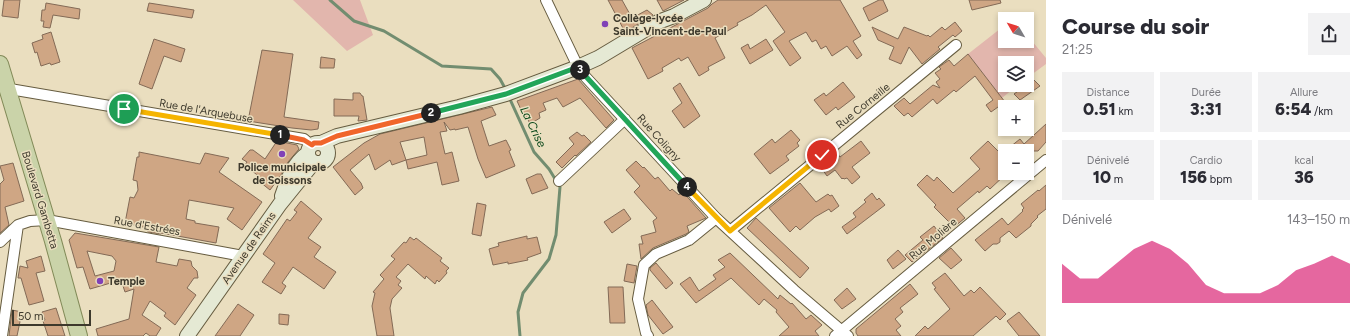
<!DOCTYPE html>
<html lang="fr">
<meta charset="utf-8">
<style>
body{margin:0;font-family:Figtree,sans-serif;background:#f2f2f3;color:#2b2b33;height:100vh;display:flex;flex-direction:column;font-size:15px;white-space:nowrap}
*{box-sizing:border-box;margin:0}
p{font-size:13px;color:#7c7c81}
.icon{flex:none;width:22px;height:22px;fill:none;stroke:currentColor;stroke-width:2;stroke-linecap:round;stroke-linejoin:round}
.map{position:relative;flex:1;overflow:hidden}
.side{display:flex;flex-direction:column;background:#fff;width:320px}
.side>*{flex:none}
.needle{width:26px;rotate:309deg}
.fabs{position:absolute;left:998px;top:12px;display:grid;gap:8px}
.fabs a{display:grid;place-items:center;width:36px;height:36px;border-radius:0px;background:#fff;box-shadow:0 2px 6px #0003;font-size:20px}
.scale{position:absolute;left:12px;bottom:10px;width:79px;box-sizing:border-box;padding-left:4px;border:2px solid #3d392c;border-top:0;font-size:11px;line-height:14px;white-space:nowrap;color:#3d392c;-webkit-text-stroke:3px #eadebf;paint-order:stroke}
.pin{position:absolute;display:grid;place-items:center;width:34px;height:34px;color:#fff;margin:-17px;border:2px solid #fff;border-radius:50%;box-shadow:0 1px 4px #0007}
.km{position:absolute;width:20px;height:20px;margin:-10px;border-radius:50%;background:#222;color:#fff;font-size:11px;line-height:20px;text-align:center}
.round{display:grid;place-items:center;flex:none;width:42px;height:42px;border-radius:0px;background:#f2f2f3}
.head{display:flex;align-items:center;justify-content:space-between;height:68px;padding:0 16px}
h1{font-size:22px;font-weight:800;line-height:30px}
.figures{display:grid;grid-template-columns:repeat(3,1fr);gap:6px;height:68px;padding:4px 16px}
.figures div{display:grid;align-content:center;border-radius:0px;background:#f2f2f3;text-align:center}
.figures b{font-size:17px;font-weight:800}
.figures small{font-size:11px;font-weight:400}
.figures p{font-size:11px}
.chart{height:112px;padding:8px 16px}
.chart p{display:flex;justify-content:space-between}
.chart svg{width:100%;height:72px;margin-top:4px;fill:#db2777;opacity:.7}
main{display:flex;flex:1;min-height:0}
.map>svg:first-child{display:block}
.green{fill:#e2b6ad}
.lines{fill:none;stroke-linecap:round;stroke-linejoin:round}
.stream{stroke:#728d70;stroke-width:3}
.building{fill:#cfa684;stroke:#836a56;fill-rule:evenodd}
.street-casing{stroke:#665c40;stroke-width:12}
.secondary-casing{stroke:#665c40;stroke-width:16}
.primary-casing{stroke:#828a58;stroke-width:18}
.street{stroke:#fff;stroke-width:10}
.secondary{stroke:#e5e9d4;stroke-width:14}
.primary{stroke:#cad3a9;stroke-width:16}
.split-1-casing{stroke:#fff;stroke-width:8}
.split-2-casing{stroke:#fff;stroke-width:8}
.split-3-casing{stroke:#fff;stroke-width:8}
.split-4-casing{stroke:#fff;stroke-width:8}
.split-5-casing{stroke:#fff;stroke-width:8}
.split-1{stroke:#f5b400;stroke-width:5}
.split-2{stroke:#f0652b;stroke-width:5}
.split-3{stroke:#22a559;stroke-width:5}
.split-4{stroke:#22a559;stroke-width:5}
.split-5{stroke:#f5b400;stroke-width:5}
.poi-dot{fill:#8041b7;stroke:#eadebf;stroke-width:1.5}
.labels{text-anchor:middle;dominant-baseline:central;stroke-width:3;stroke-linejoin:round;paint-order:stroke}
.poi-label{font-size:11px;font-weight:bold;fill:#3d392c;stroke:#eadebf;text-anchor:start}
.street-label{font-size:11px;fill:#3d392c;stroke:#eadebf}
.water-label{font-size:12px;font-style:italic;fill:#0d4a1c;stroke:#eadebf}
</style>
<main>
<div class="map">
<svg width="1046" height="336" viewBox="0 0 1046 336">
<rect width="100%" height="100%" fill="#eadebf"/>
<path class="green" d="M293 0H360L373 35 347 51Z
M1005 25V41H1027V35L1046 58V64L1027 78V63H1005V85H1018L1002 98 968 54Z"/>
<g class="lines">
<path class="stream" d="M330 0 354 21 384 31 442 66 491 69 500 79 506 90
M509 97 534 152 549 169 560 187 556 235 549 259 523 293 518 312 520 336"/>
</g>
<path class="building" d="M4 0H20L18 18 2 16Z
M608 0H622L632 18 647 10 653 15 625 32Z
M657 0H684L663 11Z
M718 0H840L861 36 853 41 862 55 857 59 847 46 832 56 826 46 821 49 816 40 812 42 806 32 789 41 801 58 790 66 773 41 785 32 766 5 752 15 737 23 738 25 715 38 725 58 708 67 709 70 699 76 688 57 681 61 679 58 662 68 663 71 648 79 632 48 708 8 712 4Z
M879 0H883L888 11 869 21 863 8Z
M969 0H1000L1001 3 972 10Z
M46 3 80 9 79 19 53 15 50 28 43 27 44 21H41L42 10H45Z
M149 3 194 10 192 18 147 11Z
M955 22 962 31 955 37 953 35 938 47 940 49 922 64 909 47 901 64 889 59 894 47 878 40 872 27 898 39 904 27 927 36 928 35 930 37 942 27 945 30Z
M51 32 60 62 51 65 50 63 41 66 37 52 35 53 32 43 43 39 42 35Z
M154 39 185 49 181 62 164 56 152 89 139 84Z
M766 39 773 50 750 64 741 48 748 44 750 49Z
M262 50 293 54 284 117 319 122 318 129 311 130 292 128 248 121Z
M968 54 1005 102 991 112 986 105 993 100 975 76 956 92 954 90 937 104 933 99 912 117 908 113 904 116 894 106 904 98 910 104 933 85 940 88 936 82 940 79 935 73 941 69 939 67 949 60 954 66Z
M321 57 335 59 334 68H320Z
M578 79 614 120 606 128 580 98 563 107 557 98 543 103 546 110 539 113 540 118 530 124 525 113 523 114 517 101Z
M1034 80 1040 86 1020 100 1014 94Z
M843 82 855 97 838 110 836 107 826 115 814 100 824 93 826 96Z
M680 83 700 116 684 128 672 111 682 103 673 88Z
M353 93H360L362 96H363L367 120 358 121 359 116H334V99L353 100Z
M492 107 496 115 481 121 489 146 506 140 511 150 509 151 515 166 486 178 478 159 468 127 455 130V129L450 130 444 122 447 131 440 132 445 154 452 152 459 181 442 185 437 162 408 169 406 160 392 165 390 160 375 170 369 154 350 170 361 183 363 188 355 195 333 167 364 143 380 134ZM424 137 427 155 406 160 400 142Z
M1046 124V142L1038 151H1005L1020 139 1024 144Z
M791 130 800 140 797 143 799 146 786 156 789 160 770 174 754 154 772 139 775 143Z
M577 132 582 136 584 135 591 142 576 156 575 155 562 168 556 162 574 144 569 138Z
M277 141 297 145 299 149 288 162 281 175 270 190 260 182 262 179 245 165 247 162 242 159 250 150H253L265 159Z
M861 141 870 153 852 167 860 177 852 184 847 178 844 179 843 178 842 179 835 170 827 176 820 166 837 153 840 157Z
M988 141 1001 154 1005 151V173H1007L990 189 987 186 979 193 978 191 957 209 965 218 954 227 934 207 936 205 917 185 927 175 934 181 937 177 953 193 980 169 970 158Z
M139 152 200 164 205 153 229 158 219 172 262 202 242 230 227 219 234 208 189 200 186 219 195 221V223L219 227 216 243 161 233V234L148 232V228L125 223 130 197 134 198 138 190 137 181 133 180 137 157H139Z
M636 161 643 168 644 167 655 179 658 177 670 191 672 189 679 195 682 191 706 218 687 226 689 232 686 234 653 248 641 259 639 244H643L641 236 656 232 653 221 657 218 634 192 640 186 626 170Z
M13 163 24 201 5 207 9 225 0 233V184L4 180 0 166Z
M537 174H541L548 188 532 194 526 179Z
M800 183 816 202 828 194 830 196 832 195 839 206 831 212 829 209 815 217 800 230 796 226 790 232 769 208Z
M1046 185V209L1037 216 1038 217 1031 224V226L1016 238 1009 231 1000 238V242L997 244H993L985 251 975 240 1002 218 1008 225 1023 211 1022 210 1024 208 1021 204 1038 190 1039 191Z
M872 193 877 200 879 198 885 205 847 234 842 227 856 217 853 213 866 202 864 200Z
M301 201 322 219 308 238 321 247 314 257 336 272 324 289 293 267 282 283 286 286 281 294 262 282 275 263 263 254 287 219 290 221 297 212 294 210Z
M477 203 486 205 481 236 472 234Z
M624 209 631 219 612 233 604 222Z
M756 218 809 268 800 278 747 228Z
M934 226 943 238 912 262 905 255 923 240 920 237Z
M75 233 159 247 156 262 177 266 179 259 191 261 192 266 197 271 198 278H194L187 288 196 295 175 325 164 316 166 313 150 301 142 315 161 328 156 336H150L146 333 143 336H98L96 329 129 319 134 289 125 292 121 280 90 289 83 267 77 268 69 240ZM87 251 112 256 116 261 114 271 95 276Z
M527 236V239L537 237 541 253 527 258 528 260 508 264V262L493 265 489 249 499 246 498 243Z
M410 237 414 240 416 238 442 258 440 261 449 268 446 271 447 273 439 282 437 280 435 284 426 276 425 279 408 264 396 277 401 281 398 285 402 288 392 299 390 308 394 336H377L372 306 375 293 373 292 384 279 380 275 395 259 391 256 404 242 406 243Z
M951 248 962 260 951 269 939 258Z
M898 250 906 259 893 269 887 260Z
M730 253 778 299 780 295 791 304 792 303 806 319 811 315 822 325 815 331 819 336H779L789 327 776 312 777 310 764 299 759 305 731 278 696 303 680 284 690 277 699 291 716 279 713 275 725 267 718 260Z
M41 256 45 271 36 273 44 301 29 305 21 278H18L20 266 28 268 26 261Z
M656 263 673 283 666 289 650 270V268Z
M627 264 637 266 634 283 624 281Z
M945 273 964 296 971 290 974 293 980 287 1006 314 1000 320 996 316 973 336H915L925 326 928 329 950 309 934 289 936 288 932 283Z
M910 284 918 294 900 308 903 312 895 319 901 326 896 330 901 336H858L856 333V329Z
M608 287H623L625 323H610Z
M847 288 856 299 842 309 834 300Z
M652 300 673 327 663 334 648 315 646 305Z
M238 304 254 315 240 336H215Z
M56 308 65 336H48L43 321 45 320 42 312Z
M12 310 22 312 17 336H9Z
M1019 312 1040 336H1019L1007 321Z
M279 314 289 315 288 325 279 324Z"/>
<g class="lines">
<g class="street-casing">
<path id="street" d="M546 0 580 71 716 218 794 290 848 336
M4 88 304 139 311 145
M559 181 625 119
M730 231 956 45
M0 242 18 225 30 221 47 220 243 256
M2 336 18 225
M648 336 646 333 638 299 644 265 656 254 689 240 716 218
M835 336 1046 160"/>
</g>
<g class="secondary-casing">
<path id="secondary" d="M321 143 337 136 459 107 506 94 578 67 598 58 658 22 674 16 704 0
M308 153a10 10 0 1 1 20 0a10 10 0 1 1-20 0Z
M282 196C288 179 293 164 308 153
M187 336 280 204 314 162"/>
</g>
<g class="primary-casing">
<path id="primary" d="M0 64 53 241 79 336"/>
</g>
<use href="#street" class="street"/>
<use href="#secondary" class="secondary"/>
<use href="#primary" class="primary"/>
</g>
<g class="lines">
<g class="split-1-casing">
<path id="split-1" d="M124 109 280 135"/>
</g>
<g class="split-2-casing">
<path id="split-2" d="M280 135 304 140 312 145 314 143H321L337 136 431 113"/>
</g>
<g class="split-3-casing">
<path id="split-3" d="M431 113 506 94 578 67 580 70"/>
</g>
<g class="split-4-casing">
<path id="split-4" d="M580 70 687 187"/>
</g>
<g class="split-5-casing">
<path id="split-5" d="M687 187 730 231 822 155"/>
</g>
<use href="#split-1" class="split-1"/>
<use href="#split-2" class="split-2"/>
<use href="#split-3" class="split-3"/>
<use href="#split-4" class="split-4"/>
<use href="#split-5" class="split-5"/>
</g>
<g class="poi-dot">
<circle cx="605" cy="24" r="4"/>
<circle cx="282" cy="154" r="4"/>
<circle cx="100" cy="281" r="4"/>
</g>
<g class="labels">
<g class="poi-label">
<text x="613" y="18">Collège-lycée<tspan x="613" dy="13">Saint-Vincent-de-Paul</tspan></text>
<text x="282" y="167" text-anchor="middle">Police municipale<tspan x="282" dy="13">de Soissons</tspan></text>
<text x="108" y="281">Temple</text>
</g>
<g class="street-label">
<text transform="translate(863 106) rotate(-39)">Rue Corneille</text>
<text transform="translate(206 111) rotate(10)">Rue de l'Arquebuse</text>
<text transform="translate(659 138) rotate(48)">Rue Coligny</text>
<text transform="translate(40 200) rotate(73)">Boulevard Gambetta</text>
<text transform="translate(147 226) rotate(10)">Rue d'Estrées</text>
<text transform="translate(933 239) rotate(-40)">Rue Molière</text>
<text transform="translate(249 248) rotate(-55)">Avenue de Reims</text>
</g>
<g class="water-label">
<text transform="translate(533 127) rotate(64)">La Crise</text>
</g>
</g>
</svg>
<div class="fabs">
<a><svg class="needle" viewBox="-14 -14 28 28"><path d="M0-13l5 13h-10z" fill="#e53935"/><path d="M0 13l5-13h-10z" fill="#7c7c81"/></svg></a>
<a><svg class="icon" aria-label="layers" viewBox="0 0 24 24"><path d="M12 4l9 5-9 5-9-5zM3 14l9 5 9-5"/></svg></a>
<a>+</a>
<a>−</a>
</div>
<div class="scale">50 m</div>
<div class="pin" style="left:124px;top:109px;background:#1e9e55"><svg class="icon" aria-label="arrive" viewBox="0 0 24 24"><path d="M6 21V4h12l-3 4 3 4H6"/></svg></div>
<div class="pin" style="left:822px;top:155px;background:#d93025"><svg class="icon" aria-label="check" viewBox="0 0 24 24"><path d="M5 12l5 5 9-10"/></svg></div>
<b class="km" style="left:280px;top:135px">1</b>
<b class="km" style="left:431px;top:113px">2</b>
<b class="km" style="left:580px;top:70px">3</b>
<b class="km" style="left:687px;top:187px">4</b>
</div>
<section class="side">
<div class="head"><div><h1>Course du soir</h1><p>21:25</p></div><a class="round"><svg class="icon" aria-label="share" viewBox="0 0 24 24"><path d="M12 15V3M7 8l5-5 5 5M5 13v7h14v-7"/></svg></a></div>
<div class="figures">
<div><p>Distance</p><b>0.51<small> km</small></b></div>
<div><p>Durée</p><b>3:31</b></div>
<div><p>Allure</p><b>6:54<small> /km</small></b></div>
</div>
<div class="figures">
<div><p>Dénivelé</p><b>10<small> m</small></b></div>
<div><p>Cardio</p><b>156<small> bpm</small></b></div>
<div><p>kcal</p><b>36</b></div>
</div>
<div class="chart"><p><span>Dénivelé</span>143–150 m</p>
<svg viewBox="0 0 160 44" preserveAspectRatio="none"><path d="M0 44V20L10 29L20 29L30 20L40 11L50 6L60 11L70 20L80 33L90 38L100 38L110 38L120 33L130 24L140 20L150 15L160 20V44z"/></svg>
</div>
</section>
</main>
